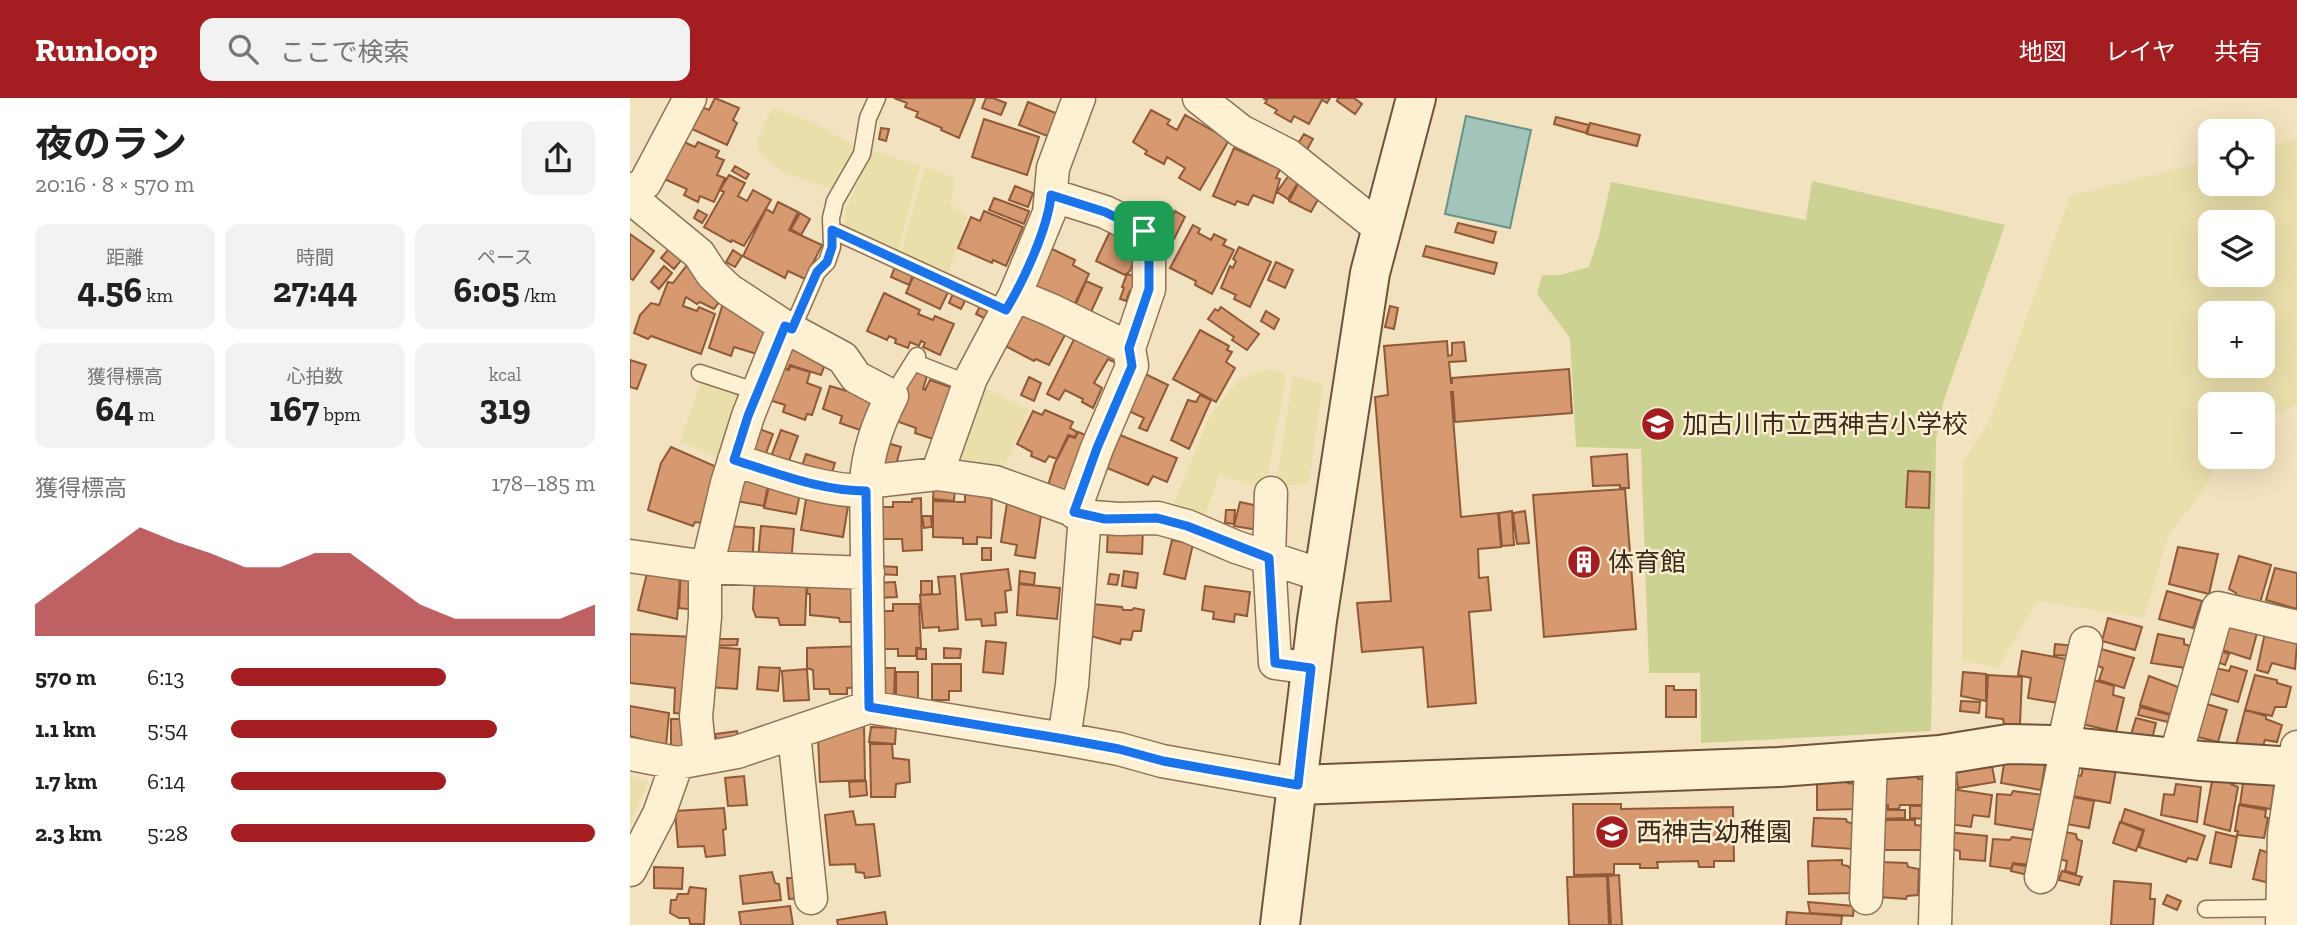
<!DOCTYPE html>
<html lang="ja">
<meta charset="utf-8">
<style>
body{margin:0;font-family:"Zilla Slab","Noto Sans JP",serif;background:#f2f2f2;color:#202124;height:100vh;display:flex;flex-direction:column;font-size:26px;white-space:nowrap}
*{box-sizing:border-box;margin:0}
p{font-size:23px;color:#757577}
.icon{flex:none;width:38px;height:38px;fill:none;stroke:currentColor;stroke-width:2;stroke-linecap:round;stroke-linejoin:round}
.map{position:relative;flex:1;overflow:hidden}
.panel{display:flex;flex-direction:column;background:#fff;width:630px}
.panel>*{flex:none}
.fabs{position:absolute;left:1568px;top:21px;display:grid;gap:14px}
.fabs a{display:grid;place-items:center;width:77px;height:77px;border-radius:14px;background:#fff;box-shadow:0 7px 28px #0002;font-size:35px}
.pin{position:absolute;display:grid;place-items:center;width:60px;height:60px;color:#fff;margin:-30px;border-radius:14px;box-shadow:0 4px 10px #0006}
.round{display:grid;place-items:center;flex:none;width:74px;height:74px;border-radius:14px;background:#f2f2f2}
.headline{display:flex;align-items:center;justify-content:space-between;height:119px;padding:0 35px}
h1{font-size:38px;font-weight:700;line-height:52px}
.figures{display:grid;grid-template-columns:repeat(3,1fr);gap:10px;height:119px;padding:7px 35px}
.figures div{display:grid;align-content:center;border-radius:14px;background:#f2f2f2;text-align:center}
.figures b{font-size:35px;font-weight:700}
.figures small{font-size:19px;font-weight:400}
.figures p{font-size:19px}
.chart{height:196px;padding:14px 35px}
.chart p{display:flex;justify-content:space-between}
.chart svg{width:100%;height:126px;margin-top:7px;fill:#a41e21;opacity:.7}
ul{padding:0 35px;list-style:none;font-size:23px}
li{display:grid;grid-template-columns:112px 84px 1fr;align-items:center;height:52px}
li i{height:18px;border-radius:9px;background:#a41e21}
header{display:flex;align-items:center;gap:42px;box-sizing:border-box;height:98px;padding:0 35px;background:#a41e21;color:#fff}
header strong{font-size:33px}
nav{display:flex;gap:38px;margin-inline-start:auto;font-size:24px}
.search{width:490px;height:63px;background:#f2f2f2;display:flex;align-items:center;gap:18px;box-sizing:border-box;padding:0 24px;border-radius:14px;color:#757577;font-size:26px}
main{display:flex;flex:1;min-height:0}
.map>svg:first-child{display:block}
.farmland{fill:#eadeab;fill-rule:evenodd}
.green{fill:#ccd291}
.water{fill:#a2c4ba;stroke:#689388;stroke-width:2}
.building{fill:#d69970;stroke:#905938;stroke-width:2}
.lines{fill:none;stroke-linecap:round;stroke-linejoin:round}
.lane-casing{stroke:#8e7255;stroke-width:19}
.street-casing{stroke:#8e7255;stroke-width:35}
.secondary-casing{stroke:#705338;stroke-width:42}
.lane{stroke:#fdf0d3;stroke-width:16}
.street{stroke:#fdf0d3;stroke-width:32}
.secondary{stroke:#fdf0d3;stroke-width:38}
.route-casing{stroke:#fff;stroke-width:14}
.route{stroke:#1a73e8;stroke-width:9}
.labels{text-anchor:middle;dominant-baseline:central;stroke-width:5;stroke-linejoin:round;paint-order:stroke}
.poi-label{font-size:26px;fill:#3b2a1b;stroke:#f9edcf;text-anchor:start}
</style>
<header>
<strong>Runloop</strong>
<div class="search"><svg class="icon" aria-label="search" viewBox="0 0 24 24"><circle cx="10" cy="10" r="6"/><path d="M15 15l6 6"/></svg>ここで検索</div>
<nav><a>地図</a><a>レイヤ</a><a>共有</a></nav>
</header>
<main>
<section class="panel">
<div class="headline"><div><h1>夜のラン</h1><p>20:16 · 8 × 570 m</p></div><a class="round"><svg class="icon" aria-label="share" viewBox="0 0 24 24"><path d="M12 15V3M7 8l5-5 5 5M5 13v7h14v-7"/></svg></a></div>
<div class="figures">
<div><p>距離</p><b>4.56<small> km</small></b></div>
<div><p>時間</p><b>27:44</b></div>
<div><p>ペース</p><b>6:05<small> /km</small></b></div>
</div>
<div class="figures">
<div><p>獲得標高</p><b>64<small> m</small></b></div>
<div><p>心拍数</p><b>167<small> bpm</small></b></div>
<div><p>kcal</p><b>319</b></div>
</div>
<div class="chart"><p><span>獲得標高</span>178–185 m</p>
<svg viewBox="0 0 160 44" preserveAspectRatio="none"><path d="M0 44V33L10 24L20 15L30 6L40 11L50 15L60 20L70 20L80 15L90 15L100 24L110 33L120 38L130 38L140 38L150 38L160 33V44z"/></svg>
</div>
<ul>
<li><b>570 m</b>6:13<i style="width:59%"></i></li>
<li><b>1.1 km</b>5:54<i style="width:73%"></i></li>
<li><b>1.7 km</b>6:14<i style="width:59%"></i></li>
<li><b>2.3 km</b>5:28<i style="width:100%"></i></li>
</ul>
</section>
<div class="map">
<svg width="1667" height="827" viewBox="0 0 1667 827">
<rect width="100%" height="100%" fill="#f3e2bf"/>
<path class="farmland" d="M142 9 184 25 225 48 223 59 206 92 153 74 129 55 127 43Z
M1667 41V306L1633 324V306H1580V359H1593L1567 401 1539 436 1514 520 1407 503 1368 570 1332 563 1333 365 1360 321 1440 98 1580 63V86H1633V50ZM1580 124H1633V177H1580ZM1580 215H1633V268H1580Z
M243 53 290 68 268 153 215 131 216 111Z
M295 69 325 80 320 105 337 118 319 174 271 156Z
M635 271 654 274 655 285 635 391 589 377 575 418 544 405 578 322 594 299 611 281Z
M663 279 693 285 679 386 653 388 646 384Z
M72 281 112 295 98 364 50 344Z
M345 285 400 312 370 379 315 367Z
M0 678 18 684 0 727Z"/>
<path class="green" d="M1182 83 1375 127 1313 305 1306 341 1301 633 1071 645 1070 575H1019L1011 351 946 349 940 240 907 196 912 177H931L959 169 969 138 981 84 1176 122Z"/>
<path class="water" d="M836 18 901 32 880 130 815 116Z"/>
<path class="building" d="M85 0 109 10 103 22 107 25 97 47 62 31 72 9 79 12Z
M264 0H342L345 1 329 40 311 32 312 30 286 19 288 14 275 9 277 5Z
M356 0H363L376 5 371 17 352 10Z
M633 0H700L697 5 692 2 679 26 664 18 661 24 645 15 647 12 635 5 637 2Z
M708 0H724L732 6 725 16 707 3Z
M398 4 433 18 425 41 389 27Z
M521 12 540 22 537 26 547 32 555 17 599 42 570 92 549 80 555 70 537 59 534 66 515 56 517 53 503 44Z
M926 19 959 27 956 35 924 26Z
M354 21 409 39 397 77 342 59Z
M960 25 1010 37 1007 48 957 36Z
M251 30 259 31 256 43 249 41Z
M674 36 683 41 674 57 664 52Z
M54 44 65 49 68 44 89 53 86 59 94 62 87 77 95 80 84 104 70 98 68 104 54 97 57 91 32 80Z
M604 50 650 71 646 80 650 81 643 105 623 97 618 107 607 103 605 107 583 98Z
M105 68 119 76 116 81 102 73Z
M99 77 115 85 108 98 117 103 123 92 141 102 114 148 102 142 101 144 74 129 94 94 90 92Z
M659 77 669 83 658 101 647 94Z
M668 86 690 98 681 114 659 103Z
M385 88 403 95 398 109 379 102Z
M364 100 399 113 394 126 359 112Z
M148 104 168 114 159 132 192 147 175 181 158 173 155 180 113 158 136 111 143 115Z
M68 112 77 117 72 125 64 120Z
M354 113 393 129 376 168 363 162 362 165 328 150 341 119 350 123Z
M545 113 555 119 529 171 519 166Z
M170 115 180 121 171 137 161 131Z
M828 125 866 134 863 145 825 134Z
M483 127 511 142 500 173 495 177 466 163Z
M563 127 570 131 568 135 581 142 584 136 596 142 593 147 604 152 582 196 565 187 566 183 540 170Z
M0 136 24 153 3 182 0 180Z
M44 145 57 155 44 171 31 160Z
M414 147 445 162 443 167 459 176 439 218 394 188Z
M796 148 867 165 864 176 793 158Z
M609 149 641 164 620 209 604 201 606 197 591 190 600 168 603 170 606 163 603 161Z
M103 152 112 158 105 169 96 164Z
M646 164 663 172 655 190 638 182Z
M266 166 284 174 279 187 261 179Z
M57 167 94 197 84 211 70 204 67 206 56 199 55 201 53 208 67 213 69 209 85 216 71 256 21 238 18 241 4 235 10 217 21 205 29 207 38 184 43 185Z
M34 168 42 175 29 191 21 184Z
M497 176 507 179 505 194 500 193 496 203 490 201 494 190 492 189Z
M284 177 320 190 310 211 276 195Z
M456 183 472 190 460 216 445 208Z
M324 193 337 199 331 211 319 205Z
M254 195 290 212 288 216 303 222 305 218 324 226 310 257 293 249 295 245 291 243 289 248 280 244 278 250 265 245 266 241 259 238 257 242 237 233Z
M95 199 141 231 127 256 104 249 101 258 79 250Z
M350 208 365 216 362 224 346 216Z
M760 208 768 210 764 231 755 229Z
M591 209 629 236 617 252 602 242 604 239 578 221 585 211 588 213Z
M384 210 435 237 419 267 406 261 404 263 366 243Z
M636 213 649 221 644 231 631 223Z
M570 232 599 248 597 252 602 254 596 264 605 270 586 304 543 281Z
M445 239 489 260 486 265 478 261 464 285 472 290 463 310 452 304 453 301 435 292 429 302 417 296Z
M155 241 198 258 191 277 160 267 158 272 145 267Z
M817 243 818 258 822 257V245L834 244 836 263 819 264 821 285H822V280L939 271 942 315 825 324 823 294H821L831 419 868 415 871 449 848 451 849 480 858 479 861 512 839 514 846 605 798 609 793 549 732 554 727 505 761 503 745 299 758 297 754 248Z
M0 262 16 267 7 291 0 289Z
M143 267 159 272 160 268 180 274 177 285 191 290 182 317 177 316 175 322 153 314 155 307 130 299Z
M505 271 538 287 517 333 509 330 514 320 488 308Z
M284 273 297 278 293 291 295 292 300 282 326 291 306 342 285 335 286 330 263 322 276 284Z
M399 279 411 285 404 303 391 297Z
M200 288 220 294 222 291 244 298 233 333 210 325 212 318 193 311Z
M570 297 581 302 559 351 541 342 558 302 566 304Z
M415 312 443 324 440 330 447 334 445 339 438 337 427 361 419 358 415 364 401 358 402 354 387 346 403 313 412 317Z
M124 329 143 336 135 358 116 352Z
M151 332 168 338 156 371 139 364Z
M448 334 461 339 437 404 415 397 425 365 439 338 445 340Z
M490 337 547 360 537 384 523 378 518 387 477 370Z
M250 343 271 349 265 370 243 364Z
M41 349 89 370 72 425 65 424 63 428 18 412 31 365Z
M176 356 205 365 200 381 171 371Z
M997 356 999 390H990V387L963 388 961 359Z
M1278 373 1300 374 1299 410 1276 409Z
M112 376 139 381 134 408 106 403Z
M140 384 171 390 166 416 134 410Z
M304 386 325 388 324 403 303 401Z
M335 388 362 389 361 440 347 439V446H333V440L303 439V403L335 404Z
M995 391 1006 531 914 539 903 397Z
M177 395 219 402 213 439 171 432Z
M291 400 292 452 273 453 272 441H249L248 409H263V404H282V401Z
M610 404 633 409 628 432 604 428Z
M377 405 412 410 405 460 385 457 387 447 371 444Z
M596 412H605L604 426 595 425Z
M882 413 884 447 872 448 869 415Z
M895 413 899 445 887 446 883 415Z
M292 418H301L302 429 294 430Z
M98 428 124 430 123 455 96 454Z
M131 428 164 431 161 464 128 461Z
M478 429 513 431 512 456 477 454Z
M542 442 563 446 555 481 534 476Z
M1548 449 1588 456 1579 496 1539 486Z
M352 450H361V462H352Z
M1609 458 1641 467 1630 505 1606 497V495L1599 491Z
M19 467 50 480 47 521 8 512Z
M248 468 267 469V477L248 476Z
M1645 470 1667 475V511L1636 502Z
M378 471 381 492 375 493 377 514 365 515 366 527 352 528 351 521 336 522 331 476Z
M51 472 68 481 66 512 49 510Z
M390 473 405 475 404 487 389 485Z
M494 473 508 475 506 490 492 488Z
M480 476 489 477 487 487 478 486Z
M125 477 177 479 175 527H150L148 520 126 519 123 511Z
M325 478 328 531 309 533V529L293 530 290 497 310 496 308 479Z
M233 479 231 524H210L209 520 180 517V496H177L178 481Z
M291 483H302V496L291 497Z
M265 484 267 499 246 500 244 485Z
M389 486 430 490 427 521 387 517Z
M575 488 620 494 617 518 605 516 604 524 583 521 584 514 572 512Z
M1537 493 1572 503 1563 530 1529 521Z
M263 506H289L291 550H286V558H268V551H249V513H263Z
M462 506 492 509 493 512H502L504 510 514 512 511 533H503L501 542 491 541 490 546 457 537Z
M1478 520 1512 529 1505 552 1472 543Z
M1597 526 1627 535 1620 561 1589 551Z
M1635 535 1663 541V545L1667 546 1665 571 1642 565 1638 575 1627 572Z
M0 536 65 539 58 616 44 615 45 590 0 585Z
M1528 536 1554 541V546L1560 548 1556 570 1521 565Z
M84 541H108L107 547 83 548Z
M356 543 376 545 373 576 353 574Z
M1425 546 1444 548 1443 558 1424 557Z
M234 548 233 589 217 590V596H200L199 591H184L183 572 177 570V550Z
M81 549 110 551 107 591 78 589Z
M314 550 331 551 330 560H314Z
M287 551H296V561H287Z
M1471 551 1504 560 1494 590 1469 582 1473 570 1466 567Z
M1588 552 1599 556 1595 567 1585 563Z
M1392 553 1436 561 1429 605 1398 600 1401 580 1388 577Z
M302 566H331V593H319V602H302Z
M1601 568 1617 573 1608 604 1578 595 1585 570 1599 573Z
M129 569 150 570 148 593 127 591Z
M249 570H265L264 598 248 597Z
M177 571 179 602 154 603 152 573Z
M266 574H288V601H266Z
M1333 574 1356 576V603L1331 598Z
M1358 577 1392 579 1390 626H1374L1373 621 1356 619Z
M1625 577 1647 582V585L1661 589 1656 609H1645L1642 618 1615 612Z
M1519 578 1551 590 1543 617 1510 607Z
M1463 582 1484 588 1483 597 1494 600 1486 634 1452 626Z
M1036 588H1044V592H1066V619H1036Z
M1331 603 1350 604 1349 615 1330 613Z
M1573 605 1597 612 1588 644 1564 638Z
M0 608 39 615 36 648 0 638Z
M1510 609 1540 617 1538 624 1508 617Z
M1615 612 1636 618V621L1652 627 1647 644 1635 642 1632 651 1606 647Z
M1506 620 1526 625 1521 645 1500 640Z
M41 621H58V648H41Z
M234 627 235 682 190 684 188 641 200 639 209 629Z
M241 629 266 630 265 646 239 644Z
M107 633 109 643 88 646 85 636Z
M240 646H262L263 660 279 662 280 684 266 686 265 699H241Z
M1375 659 1415 666 1411 692 1371 685Z
M1455 662 1487 666 1480 705 1437 697 1441 677 1451 678Z
M1361 663 1365 684 1328 690 1325 668Z
M1287 675 1288 681H1298V707H1270L1269 711H1258V707H1254V676Z
M114 678 117 707 98 708 95 680Z
M1583 678 1601 681V686L1608 689 1600 733 1574 726Z
M1614 678 1644 687 1641 711 1610 706Z
M1217 680 1218 685 1225 686V711L1187 712V681Z
M236 683 237 697 220 699 219 684Z
M1546 686 1571 689 1567 724 1531 717 1534 696 1544 697Z
M1321 691 1362 697 1359 719 1343 717 1341 729 1318 726Z
M1383 693 1414 697 1412 723H1405L1403 732 1365 726 1367 696 1381 697Z
M1437 698 1464 703 1459 730 1431 725Z
M943 706H991V711L1103 709 1104 763H1084V769H1069L1068 763 1027 764 1028 770H1010V766H984V776L944 777Z
M1609 707 1636 712 1635 719 1638 720 1634 740 1607 737 1608 733H1605Z
M1250 708H1257L1258 712H1275V720L1250 721Z
M1280 708H1298L1297 721 1280 720Z
M94 710 96 731 93 732 95 757 76 759 74 748 48 749 45 713Z
M1495 711 1575 738 1567 762 1558 760 1556 764 1509 749 1514 732 1491 724Z
M223 713 226 727 244 726 250 778 235 780 234 775 226 774 225 766 200 767 195 717Z
M1184 720 1216 721 1217 724 1225 726 1223 751 1182 748Z
M1254 722H1285V727L1297 728 1295 752H1254Z
M1490 724 1513 733 1506 753 1483 745Z
M1430 733 1446 736 1447 741 1452 743 1446 776 1435 773 1437 763 1425 760Z
M1316 734 1357 738 1355 763 1330 761V753L1316 750Z
M1586 734 1607 739 1601 769 1580 765Z
M1382 739 1404 742 1401 767 1383 765 1381 771 1360 768 1363 741 1380 742Z
M1630 752 1646 757 1640 785 1623 781Z
M1212 762V767L1218 768 1222 773 1223 795 1179 796 1178 763Z
M1249 764 1277 765 1278 769 1289 771 1288 797 1277 798 1276 801 1248 799Z
M1383 766 1401 769 1398 777 1381 773Z
M24 769 53 770 52 791 24 790Z
M1432 773 1452 779 1449 787 1429 782Z
M142 774 145 785 149 786 151 802 113 806 110 778Z
M989 777 992 827H981L978 778Z
M977 778 979 827H939L937 779Z
M157 780H169L170 800 159 801Z
M1484 783 1521 786 1520 801H1525L1523 827H1481Z
M60 789 76 791 74 826H60L59 820H49L40 815 41 802H46L48 796H58Z
M1537 797 1551 803 1547 812 1533 806Z
M1178 804 1224 808 1223 818 1180 815Z
M160 808 163 827H111L109 814Z
M255 814 257 827H208L207 822Z
M1157 814 1212 818 1211 827H1156Z"/>
<g class="lines">
<g class="lane-casing">
<path id="lane" d="M202 132 376 212
M162 231 187 174 197 164 202 149 201 120 205 103 232 56 238 20 247 0
M283 264 339 286
M70 275 128 294
M262 298 287 258
M1576 811 1653 810"/>
</g>
<g class="street-casing">
<path id="street" d="M569 0 611 33 658 57 751 131
M0 95 15 85 60 0
M1 95 12 109 69 156 82 176 99 192 154 228 213 260 226 279 262 298C248 325 238 353 236 384
M421 97 475 114 514 133 519 138V191L499 250 502 268 467 350 444 414
M385 197 421 212 499 250
M104 362C147 375 191 393 236 393
M307 376 365 384 462 419 489 421 528 420 557 428 606 449 694 478
M641 395 639 460 645 565 681 570
M0 458 77 469 238 475
M239 609 236 384 307 376 341 280 385 197 419 115 423 70 449 0
M164 636 181 800
M434 641 442 587 455 417
M1433 648 1456 545
M0 656 47 665 107 654 239 609 434 641 489 651 532 663 668 687
M70 660 66 619 75 519V478L97 385 118 318 154 228
M1545 660 1588 510 1667 529
M0 772 29 716 47 665
M1411 779 1437 648
M1236 800 1241 663
M1305 827 1310 657
M1652 827 1654 736 1667 649"/>
</g>
<g class="secondary-casing">
<path id="secondary" d="M668 687 1149 669 1310 657 1378 646 1422 647 1571 663 1667 669
M650 827 687 522 740 175 786 0"/>
</g>
<use href="#lane" class="lane"/>
<use href="#street" class="street"/>
<use href="#secondary" class="secondary"/>
</g>
<g class="lines">
<g class="route-casing">
<path id="route" d="M421 97 475 114 514 133 519 138V191L499 250 502 268 467 350 444 414 475 421 527 420 557 428 639 460 645 565 681 570 668 687 533 663 489 651 434 641 239 609 236 393C191 393 147 375 104 362L118 318 155 228 162 231 187 174 197 164 202 149V132L376 212C394 182 418 130 421 97Z"/>
</g>
<use href="#route" class="route"/>
</g>
<defs>
<g id="school-disc" transform="scale(1.75)"><circle r="9.5" fill="#a41e21" stroke="#f9edcf"/><path d="M0-5L7-2L0 1L-7-2ZM-4 1L0 2.5L4 1V4Q0 6-4 4Z" fill="#fff"/></g>
<g id="building-disc" transform="scale(1.75)"><circle r="9.5" fill="#a41e21" stroke="#f9edcf"/><path d="M-4-6H4V6H1V3H-1V6H-4ZM-2.5-4.3h1.7v1.8h-1.7ZM.8-4.3h1.7v1.8H.8ZM-2.5-1h1.7V.8h-1.7ZM.8-1h1.7V.8H.8Z" fill="#fff"/></g>
</defs>
<g fill-rule="evenodd">
<use href="#school-disc" x="1028" y="326"/>
<use href="#building-disc" x="954" y="464"/>
<use href="#school-disc" x="982" y="734"/>
</g>
<g class="labels">
<g class="poi-label">
<text x="1052" y="326">加古川市立西神吉小学校</text>
<text x="978" y="464">体育館</text>
<text x="1006" y="734">西神吉幼稚園</text>
</g>
</g>
</svg>
<div class="fabs">
<a><svg class="icon" aria-label="locate" viewBox="0 0 24 24"><circle cx="12" cy="12" r="6"/><path d="M12 2v4M12 18v4M2 12h4M18 12h4"/></svg></a>
<a><svg class="icon" aria-label="layers" viewBox="0 0 24 24"><path d="M12 4l9 5-9 5-9-5zM3 14l9 5 9-5"/></svg></a>
<a>+</a>
<a>−</a>
</div>
<div class="pin" style="left:514px;top:133px;background:#1e9e55"><svg class="icon" aria-label="arrive" viewBox="0 0 24 24"><path d="M6 21V4h12l-3 4 3 4H6"/></svg></div>
</div>
</main>
